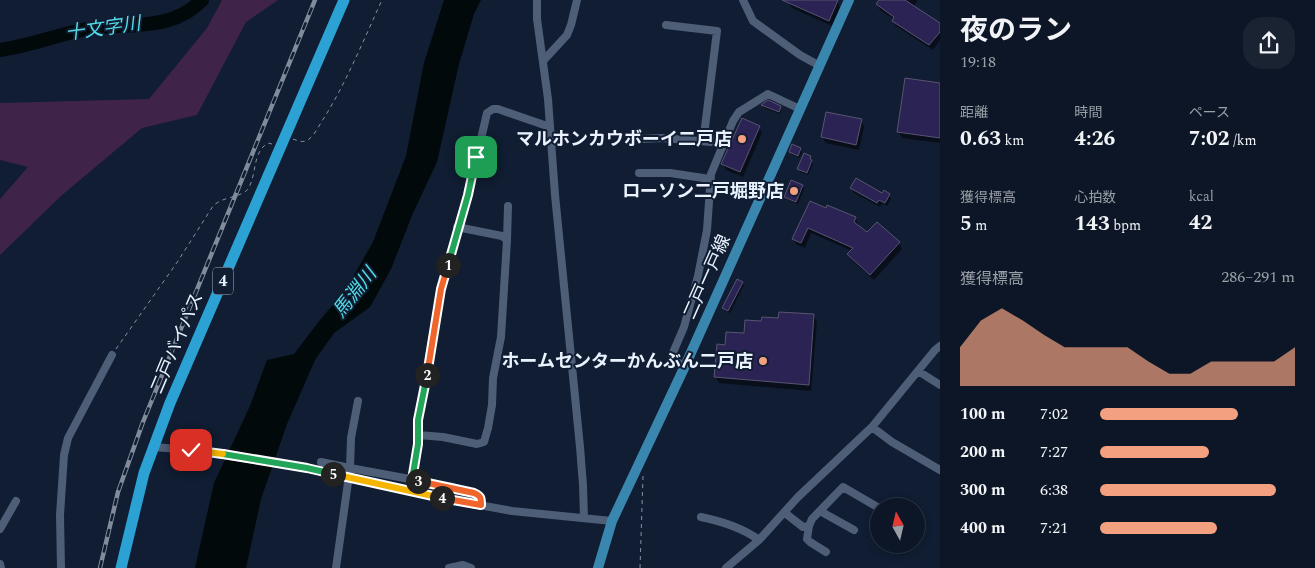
<!DOCTYPE html>
<html lang="ja">
<meta charset="utf-8">
<style>
body{margin:0;font-family:Spectral,"Noto Sans JP",serif;background:#1a2332;color:#f1f3f6;height:100vh;display:flex;flex-direction:column;font-size:19px;white-space:nowrap}
*{box-sizing:border-box;margin:0}
p{font-size:16px;color:#9a9fa7}
.icon{flex:none;width:28px;height:28px;fill:none;stroke:currentColor;stroke-width:2;stroke-linecap:round;stroke-linejoin:round}
.map{position:relative;flex:1;overflow:hidden}
.details{display:flex;flex-direction:column;background:#0c1626;width:375px}
.details>*{flex:none}
.needle{width:32px;rotate:352deg}
.buttons{position:absolute;left:870px;top:498px;display:grid;gap:10px}
.buttons a{display:grid;place-items:center;width:55px;height:55px;border-radius:50%;background:#0c1626;box-shadow:0 2px 8px #0003,0 0 0 1px #2c3543;font-size:25px}
.pin{position:absolute;display:grid;place-items:center;width:42px;height:42px;color:#fff;margin:-21px;border-radius:10px;box-shadow:0 2px 8px #0006}
.km{position:absolute;width:25px;height:25px;margin:-12px;border-radius:50%;background:#222;color:#fff;font-size:14px;line-height:25px;text-align:center}
.round{display:grid;place-items:center;flex:none;width:52px;height:52px;border-radius:20px;background:#1a2332}
.summary{display:flex;align-items:center;justify-content:space-between;height:85px;padding:0 20px}
h1{font-size:28px;font-weight:700;line-height:38px}
.stats{display:grid;grid-template-columns:repeat(3,1fr);gap:8px;height:85px;padding:5px 20px}
.stats div{display:grid;align-content:center}
.stats b{font-size:21px;font-weight:700}
.stats small{font-size:14px;font-weight:400}
.stats p{font-size:14px}
.chart{height:140px;padding:10px 20px}
.chart p{display:flex;justify-content:space-between}
.chart svg{width:100%;height:90px;margin-top:5px;fill:#f2a080;opacity:.7}
ul{padding:0 20px;list-style:none;font-size:16px}
li{display:grid;grid-template-columns:80px 60px 1fr;align-items:center;height:38px}
li i{height:12px;border-radius:6px;background:#f2a080}
main{display:flex;flex:1;min-height:0}
.map>svg:first-child{display:block}
.green{fill:#3f2448}
.water{fill:#01090a}
.shadow{fill:#0007}
.lines{fill:none;stroke-linecap:round;stroke-linejoin:round}
.river{stroke:#01090a;stroke-width:14}
.building{fill:#2c2355;stroke:#575571}
.path{stroke:#8690a1;stroke-width:1;stroke-dasharray:4 4;stroke-linecap:butt}
.minor{stroke:#4e5e77;stroke-width:8}
.major{stroke:#3987ae;stroke-width:10}
.highway{stroke:#2ba2d3;stroke-width:11}
.rail-casing{stroke:#818b9b;stroke-width:4.5}
.rail{stroke:#101d32;stroke-width:2.5;stroke-dasharray:8;stroke-linecap:butt}
.split-1-casing{stroke:#fff;stroke-width:10}
.split-2-casing{stroke:#fff;stroke-width:10}
.split-3-casing{stroke:#fff;stroke-width:10}
.split-4-casing{stroke:#fff;stroke-width:10}
.split-5-casing{stroke:#fff;stroke-width:10}
.split-6-casing{stroke:#fff;stroke-width:10}
.split-7-casing{stroke:#fff;stroke-width:10}
.split-1{stroke:#22a559;stroke-width:6}
.split-2{stroke:#f0652b;stroke-width:6}
.split-3{stroke:#22a559;stroke-width:6}
.split-4{stroke:#f0652b;stroke-width:6}
.split-5{stroke:#f5b400;stroke-width:6}
.split-6{stroke:#22a559;stroke-width:6}
.split-7{stroke:#f5b400;stroke-width:6}
.poi-dot{fill:#f2a080;stroke:#101d32;stroke-width:2}
.labels{text-anchor:middle;dominant-baseline:central;stroke-width:4;stroke-linejoin:round;paint-order:stroke}
.shield{fill:#101d32;stroke:#a9b2c1;stroke-width:1}
.shield-label{font-size:16px;font-weight:bold;fill:#eaf2fe}
.poi-label{font-size:18px;font-weight:bold;fill:#eaf2fe;stroke:#101d32;text-anchor:end}
.street-label{font-size:18px;fill:#eaf2fe;stroke:#101d32}
.water-label{font-size:19px;font-style:italic;fill:#53dbe7;stroke:#101d32}
</style>
<main>
<div class="map">
<svg width="940" height="568" viewBox="0 0 940 568">
<rect width="100%" height="100%" fill="#101d32"/>
<path class="green" d="M222 0H278L246 22 197 115 142 128 61 196 0 255V199L28 167 0 160V103L149 99 207 28Z"/>
<path class="water" d="M444 0H481L474 14 459 64 437 162 413 213 391 269 370 307 334 333 315 360 287 424 261 499 246 568H195L214 483 250 406 267 360 294 354 320 320 345 291 373 242 406 156 424 63Z"/>
<path class="shadow" d="M789 0H837L840 8 832 26 792 8 788 2Z
M880 0H918L913 7 940 24V40L933 50 896 26 893 21 894 19 880 10 877 4Z
M940 84V143L902 138 899 132Z
M763 105 780 107 781 110 780 114 764 108Z
M861 120 864 127 859 150 826 143 822 137Z
M759 127 762 133 743 177 726 170 723 164Z
M800 149 802 152 799 158 792 155 790 152Z
M810 157 813 164 808 175 800 172 799 169Z
M803 186 804 189 798 204 787 199 785 197Z
M852 188 889 195 891 199 887 206 882 203 880 207 854 193Z
M811 203 855 218 858 224 857 226 867 234 899 243 902 249 874 280 852 260 849 254 852 251 811 233 805 248 797 245 793 239Z
M742 283 744 285 730 313 725 311 724 308Z
M814 316 817 322 811 391 719 383 715 377 718 345 726 346 762 322Z"/>
<g class="lines">
<path class="river" d="M0 50C28 46 54 36 82 30 123 21 169 34 202 0"/>
</g>
<path class="building" d="M782 0H838L829 21Z
M879 0H905L940 23V32L929 45 892 21 894 17 876 4Z
M905 78 940 83V138L897 132Z
M768 100 781 106 779 112 761 105Z
M826 112 862 119 856 145 821 137Z
M742 118 760 126 740 172 721 164Z
M792 144 801 148 798 156 789 152Z
M804 153 811 156 810 159 812 160 807 173 797 169Z
M856 178 882 193 884 190 890 194 885 203 879 200 877 203 850 188Z
M791 180 803 185 796 202 784 197Z
M810 201 826 208 827 205 856 217 854 222 867 232 877 222 900 242 870 275 847 254 853 248 808 228 801 243 792 239Z
M737 279 743 282 728 311 722 308Z
M779 312 814 314 809 385 714 377 717 344 725 345 726 332 744 333 745 320 761 321 762 317 778 318Z"/>
<g class="lines">
<path class="path" d="M293 139C298 141 303 143 308 140 315 135 319 125 324 118 347 81 364 39 382 0
M116 349 178 261 213 206C223 196 241 198 248 189 257 175 252 152 268 143L272 144
M640 568 643 476"/>
<path class="minor" d="M537 0V19L548 99 555 195 580 447 583 485 584 518
M743 0 753 21 800 55 820 66
M666 25 717 31 705 127 707 135 722 148
M543 61 567 35 571 25 577 0
M641 139 662 138 712 142
M639 173H670L710 179
M507 240 508 206
M685 366 675 361 672 355 684 327 698 276 707 230 711 174 733 121 739 112 768 94 800 109
M918 371 940 385
M872 427 892 442 940 470
M418 435 443 437 477 444 484 442 488 428 492 405 493 378 501 337 507 240 502 236 457 227
M154 447 191 450 307 468 457 501 512 511 612 521
M321 462 350 468 351 438 358 401
M412 479 418 444V420L441 289 468 195 487 113 493 109H498L550 127
M820 511 854 530
M785 513 803 527 809 526 812 519 843 487 879 508
M701 517C720 521 743 528 759 540
M809 526 807 539 810 542 826 552
M0 529 16 501
M0 564 1 568
M61 568 60 515 64 455 68 438 112 355
M336 568 350 468 453 487 474 493 479 495 481 499V505
M449 568 463 565 471 568
M726 568 759 540 798 497 872 427 935 350 940 346"/>
<path class="major" d="M598 568 612 521 685 366 849 0"/>
<path class="highway" d="M121 568 144 473 170 403 344 0"/>
<g class="rail-casing">
<path id="rail" d="M100 568 118 492 143 422 315 0"/>
</g>
<use href="#rail" class="rail"/>
</g>
<g class="lines">
<g class="split-1-casing">
<path id="split-1" d="M448 265 468 195 476 157"/>
</g>
<g class="split-2-casing">
<path id="split-2" d="M427 375 441 289 448 265"/>
</g>
<g class="split-3-casing">
<path id="split-3" d="M418 481 412 480 418 444V420L427 375"/>
</g>
<g class="split-4-casing">
<path id="split-4" d="M418 481 474 493C481 496 481 498 481 505L442 498"/>
</g>
<g class="split-5-casing">
<path id="split-5" d="M333 474 442 498"/>
</g>
<g class="split-6-casing">
<path id="split-6" d="M223 454 307 468 333 474"/>
</g>
<g class="split-7-casing">
<path id="split-7" d="M191 450 223 454"/>
</g>
<use href="#split-1" class="split-1"/>
<use href="#split-2" class="split-2"/>
<use href="#split-3" class="split-3"/>
<use href="#split-4" class="split-4"/>
<use href="#split-5" class="split-5"/>
<use href="#split-6" class="split-6"/>
<use href="#split-7" class="split-7"/>
</g>
<g class="poi-dot">
<circle cx="742" cy="139" r="5"/>
<circle cx="794" cy="191" r="5"/>
<circle cx="763" cy="361" r="5"/>
</g>
<g class="labels">
<rect class="shield" x="213" y="267.5" width="20" height="27" rx="4"/>
<g class="shield-label">
<text x="223" y="281">4</text>
</g>
<g class="poi-label">
<text x="732" y="139">マルホンカウボーイ二戸店</text>
<text x="784" y="191">ローソン二戸堀野店</text>
<text x="753" y="361">ホームセンターかんぶん二戸店</text>
</g>
<g class="street-label">
<text transform="translate(707 277) rotate(-66)">二戸一戸線</text>
<text transform="translate(177 343) rotate(-67)">二戸バイパス</text>
</g>
<g class="water-label">
<text transform="translate(103 29) rotate(-8)">十文字川</text>
<text transform="translate(355 293) rotate(-52)">馬淵川</text>
</g>
</g>
</svg>
<div class="buttons">
<a><svg class="needle" viewBox="-14 -14 28 28"><path d="M0-13l5 13h-10z" fill="#e53935"/><path d="M0 13l5-13h-10z" fill="#9a9fa7"/></svg></a>
</div>
<div class="pin" style="left:476px;top:157px;background:#1e9e55"><svg class="icon" aria-label="arrive" viewBox="0 0 24 24"><path d="M6 21V4h12l-3 4 3 4H6"/></svg></div>
<div class="pin" style="left:191px;top:450px;background:#d93025"><svg class="icon" aria-label="check" viewBox="0 0 24 24"><path d="M5 12l5 5 9-10"/></svg></div>
<b class="km" style="left:448px;top:265px">1</b>
<b class="km" style="left:427px;top:375px">2</b>
<b class="km" style="left:418px;top:481px">3</b>
<b class="km" style="left:442px;top:498px">4</b>
<b class="km" style="left:333px;top:474px">5</b>
</div>
<section class="details">
<div class="summary"><div><h1>夜のラン</h1><p>19:18</p></div><a class="round"><svg class="icon" aria-label="share" viewBox="0 0 24 24"><path d="M12 15V3M7 8l5-5 5 5M5 13v7h14v-7"/></svg></a></div>
<div class="stats">
<div><p>距離</p><b>0.63<small> km</small></b></div>
<div><p>時間</p><b>4:26</b></div>
<div><p>ペース</p><b>7:02<small> /km</small></b></div>
</div>
<div class="stats">
<div><p>獲得標高</p><b>5<small> m</small></b></div>
<div><p>心拍数</p><b>143<small> bpm</small></b></div>
<div><p>kcal</p><b>42</b></div>
</div>
<div class="chart"><p><span>獲得標高</span>286–291 m</p>
<svg viewBox="0 0 160 44" preserveAspectRatio="none"><path d="M0 44V25L10 12L20 6L30 12L40 19L50 25L60 25L70 25L80 25L90 32L100 38L110 38L120 32L130 32L140 32L150 32L160 25V44z"/></svg>
</div>
<ul>
<li><b>100 m</b>7:02<i style="width:71%"></i></li>
<li><b>200 m</b>7:27<i style="width:56%"></i></li>
<li><b>300 m</b>6:38<i style="width:90%"></i></li>
<li><b>400 m</b>7:21<i style="width:60%"></i></li>
</ul>
</section>
</main>
